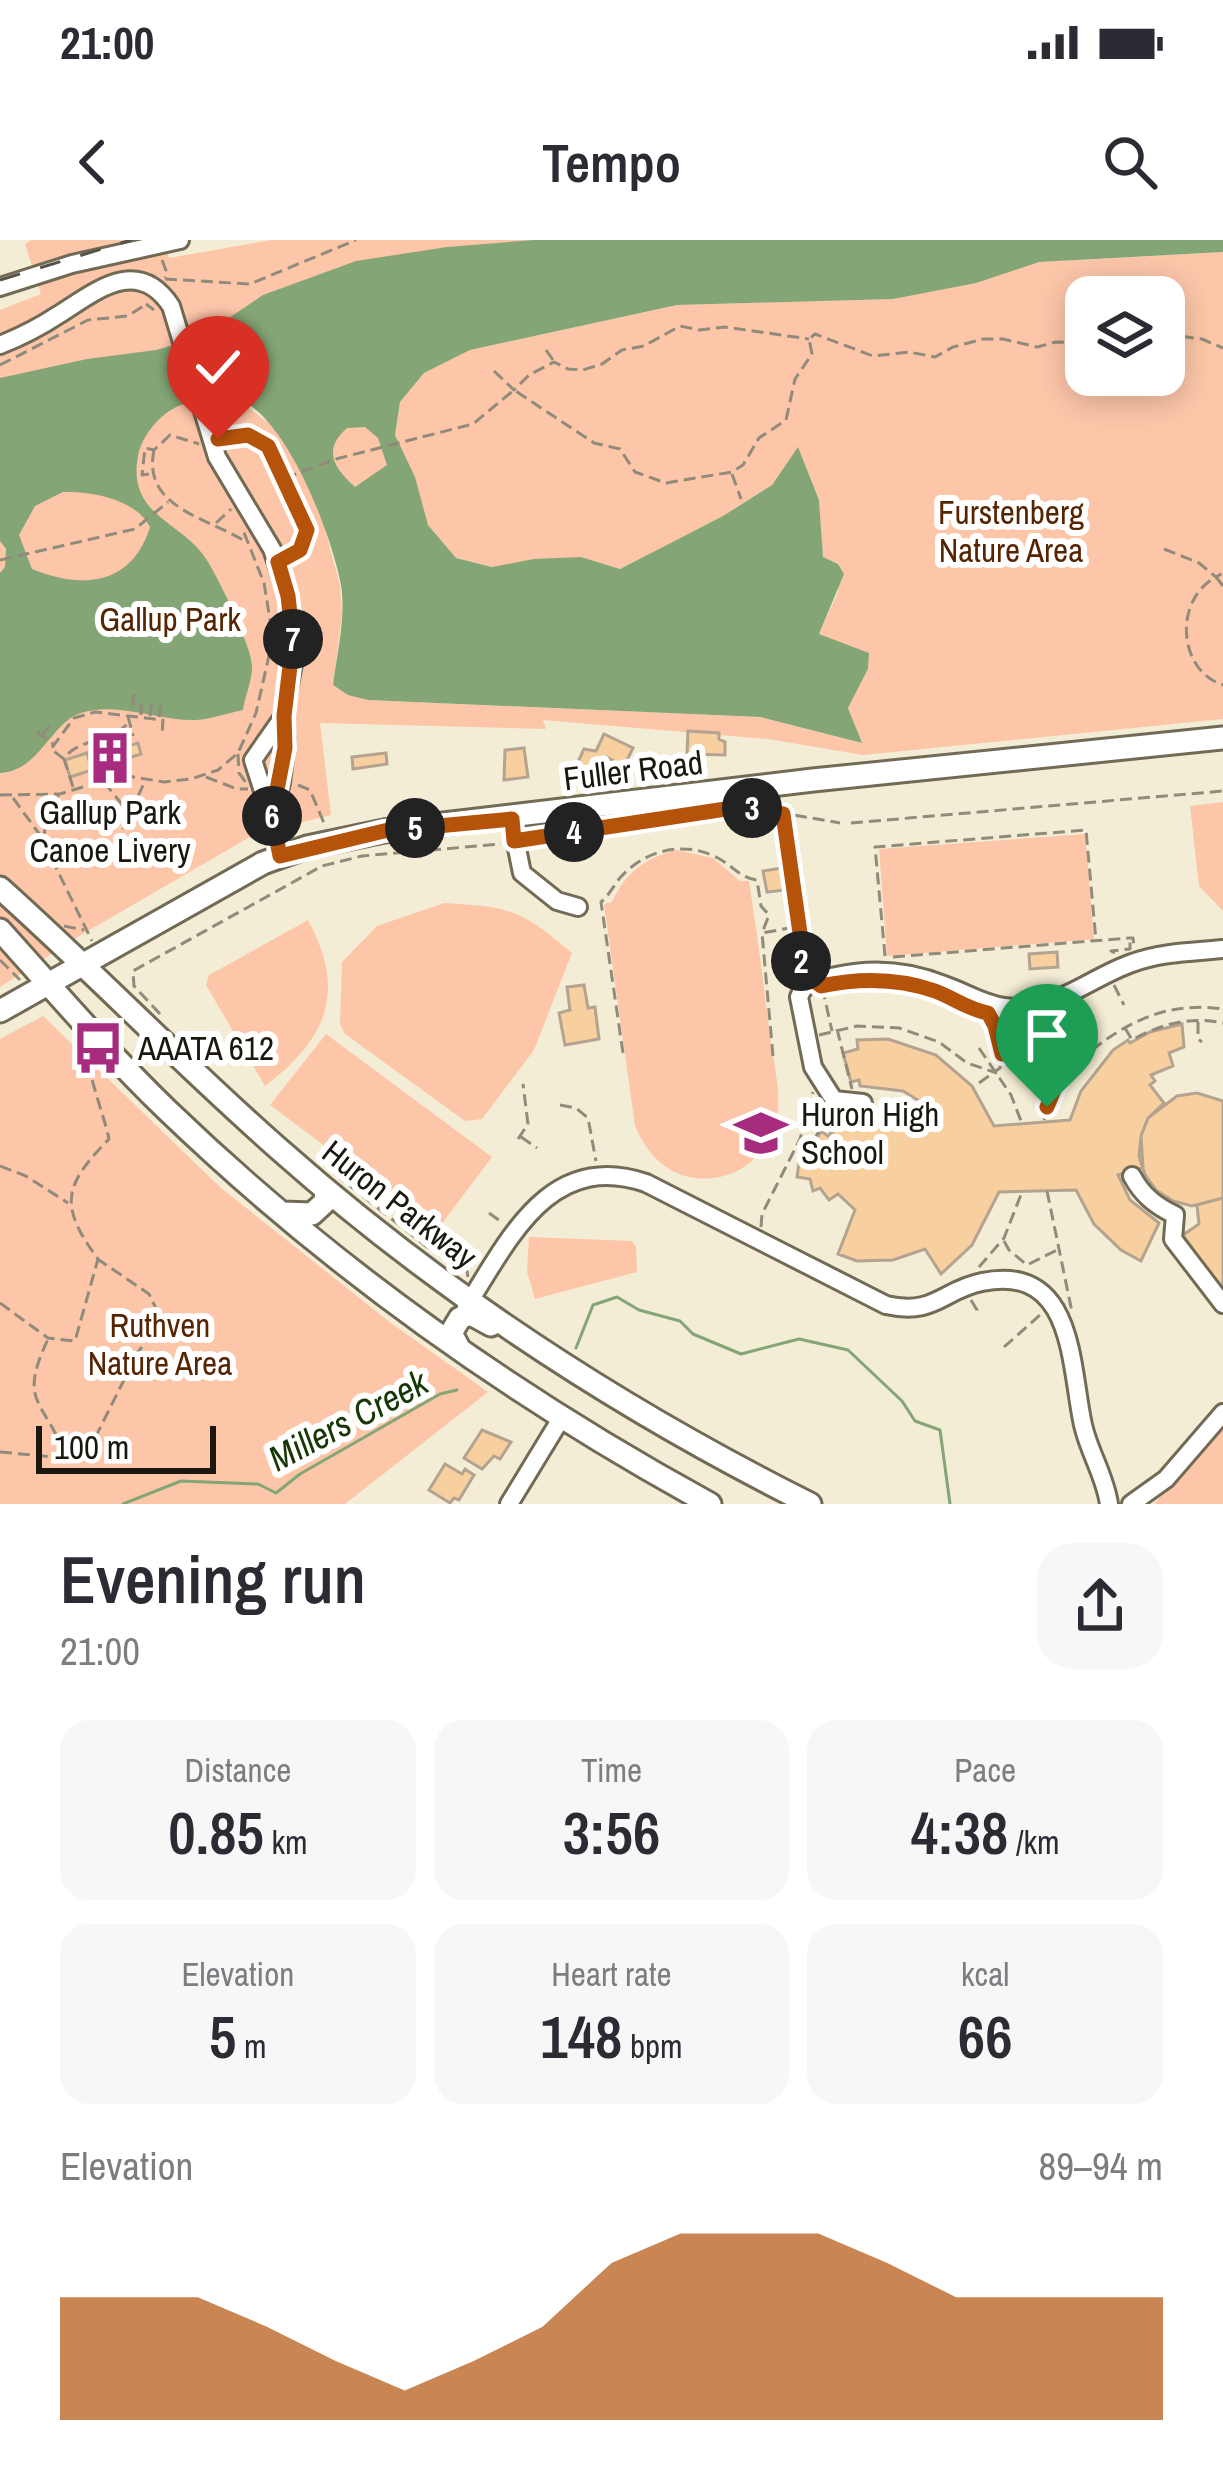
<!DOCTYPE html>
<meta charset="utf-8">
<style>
body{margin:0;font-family:"Archivo Narrow",sans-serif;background:#f7f7f7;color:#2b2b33;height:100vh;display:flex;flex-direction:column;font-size:45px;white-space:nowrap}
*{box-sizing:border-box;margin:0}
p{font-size:39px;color:#7c7c81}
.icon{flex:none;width:66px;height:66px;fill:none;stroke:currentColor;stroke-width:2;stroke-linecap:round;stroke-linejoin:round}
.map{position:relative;height:1264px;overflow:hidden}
.side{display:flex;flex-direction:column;background:#fff;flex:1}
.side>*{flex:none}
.fabs{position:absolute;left:1065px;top:36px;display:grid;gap:24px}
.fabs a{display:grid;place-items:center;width:120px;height:120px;border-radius:24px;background:#fff;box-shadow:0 6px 30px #0003;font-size:60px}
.scale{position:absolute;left:36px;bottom:30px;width:180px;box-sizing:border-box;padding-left:12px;border:6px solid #1a170f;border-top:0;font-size:33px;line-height:42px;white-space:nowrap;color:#1a170f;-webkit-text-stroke:9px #fff;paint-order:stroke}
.pin{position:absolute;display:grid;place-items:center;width:102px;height:102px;color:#fff;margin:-123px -51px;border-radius:50% 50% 50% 0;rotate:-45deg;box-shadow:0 0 12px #0007}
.pin .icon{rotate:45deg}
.km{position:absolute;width:60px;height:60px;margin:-30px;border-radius:50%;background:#222;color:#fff;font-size:33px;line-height:60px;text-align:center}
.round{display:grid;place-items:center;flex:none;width:126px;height:126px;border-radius:36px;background:#f7f7f7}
.overview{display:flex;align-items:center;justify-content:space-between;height:204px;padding:0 60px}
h1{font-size:66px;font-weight:600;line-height:90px}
.metrics{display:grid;grid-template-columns:repeat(3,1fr);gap:18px;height:204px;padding:12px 60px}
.metrics div{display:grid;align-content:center;border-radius:30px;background:#f7f7f7;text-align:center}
.metrics b{font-size:60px;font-weight:600}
.metrics small{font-size:33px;font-weight:400}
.metrics p{font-size:33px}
.chart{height:336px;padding:24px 60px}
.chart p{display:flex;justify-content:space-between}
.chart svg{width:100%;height:216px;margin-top:12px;fill:#b45309;opacity:.7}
.status{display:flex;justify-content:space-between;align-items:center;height:84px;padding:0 60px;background:#fff;direction:ltr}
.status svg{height:33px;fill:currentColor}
header{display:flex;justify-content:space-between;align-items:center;height:156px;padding:0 60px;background:#fff;font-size:54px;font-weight:600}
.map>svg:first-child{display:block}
.green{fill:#fdc6a9;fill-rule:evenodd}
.water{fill:#84a576;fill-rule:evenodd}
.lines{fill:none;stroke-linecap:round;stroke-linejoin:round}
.stream{stroke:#84a576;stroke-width:3}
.building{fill:#f8d0a0;stroke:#b4a390;stroke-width:3}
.minor-casing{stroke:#716a55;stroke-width:22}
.major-casing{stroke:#716a55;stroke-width:27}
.path{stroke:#908b7a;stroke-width:3;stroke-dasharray:12 6;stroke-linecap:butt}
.minor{stroke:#fff;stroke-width:16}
.major{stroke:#fff;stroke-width:21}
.rail{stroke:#565246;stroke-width:3;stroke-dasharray:21 21;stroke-linecap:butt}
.route-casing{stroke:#fff;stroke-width:24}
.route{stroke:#b45309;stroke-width:15}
.labels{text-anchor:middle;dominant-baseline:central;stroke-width:12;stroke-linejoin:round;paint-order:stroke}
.park-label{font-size:33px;fill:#562401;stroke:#fff}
.street-label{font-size:33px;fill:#1a170f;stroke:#fff}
.poi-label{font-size:33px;fill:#1a170f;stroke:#fff;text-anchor:start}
.water-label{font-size:36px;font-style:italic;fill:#163703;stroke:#fff}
</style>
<div class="status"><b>21:00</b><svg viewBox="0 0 49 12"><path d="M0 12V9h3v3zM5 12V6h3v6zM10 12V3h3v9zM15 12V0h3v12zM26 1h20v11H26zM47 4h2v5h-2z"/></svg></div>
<header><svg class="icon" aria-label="back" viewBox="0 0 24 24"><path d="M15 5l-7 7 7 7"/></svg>Tempo<svg class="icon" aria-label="search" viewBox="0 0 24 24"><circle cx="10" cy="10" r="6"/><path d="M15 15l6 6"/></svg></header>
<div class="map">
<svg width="1223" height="1264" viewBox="0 0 1223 1264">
<rect width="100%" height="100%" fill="#f4edd5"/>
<path class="green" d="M31 0H163L169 18 271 0H534L513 3 232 156 276 188 377 152 399 243 324 286 340 345 342 375 333 445 368 460 760 477 861 503 848 468 868 429 869 414 819 394 838 352V324L823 318 819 260 798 208 772 245 723 276 620 329 581 317 493 327 456 318 428 285 395 194 400 162 424 133 470 110 677 65 893 59 1038 22 1223 12V479L863 515 768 499 543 480 546 489 320 483 331 575 255 594 81 695 0 747V70L41 54 25 4ZM1086 57H1164V135H1086Z
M1223 562V671L1199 646 1190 566Z
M1085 594 1094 699 887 716 879 609Z
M677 610 713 618 740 641H749C757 693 764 745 770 797 773 820 780 846 778 870 774 913 737 943 695 938 665 934 646 912 635 886L604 664 612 662C626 632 645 618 677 610Z
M444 663C511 667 520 669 572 713L534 810 482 879 465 881 345 794 340 784 342 722 377 686Z
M308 680C347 752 327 799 265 846L206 745 209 735Z
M43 776 221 948 391 1083 488 1152 345 1264H0V799Z
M326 794 492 917 437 990 270 865Z
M529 997 632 1001 636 1007 637 1032 535 1059 527 1032Z
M1223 1186V1264H1154Z"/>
<path class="water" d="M534 0H1223V12L1039 22 976 43 893 59 677 65 470 110 424 133 400 162 395 195 415 237 428 285 456 318 492 327 534 319 581 317 620 329 723 276 772 245 798 207 819 260 823 317 838 324 844 334 819 394 869 413 868 429 848 468 862 503 760 477 368 460 348 455 333 445C337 413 346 378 341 345 332 296 284 165 229 156 214 153 198 160 184 164 163 170 142 194 138 216 127 275 180 281 204 316 217 334 251 405 252 425 253 438 245 456 243 470 228 473 211 479 196 480 159 481 117 461 81 473 51 482 40 531 0 533V333L5 327 6 309 0 301V138L87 119 156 110 199 98 263 55 356 21 447 7ZM365 187 378 198 387 225 355 247C334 228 322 210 347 188ZM63 252C91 251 136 259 150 287 132 345 83 350 32 329L19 295 35 266Z"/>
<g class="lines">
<path class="stream" d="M576 1108 593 1065 617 1057 639 1070 680 1081 693 1094 741 1114 799 1099 848 1110 902 1161 915 1181 940 1190 950 1264
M123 1264 181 1241 258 1244 276 1253 300 1234 440 1154 457 1150"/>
</g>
<path class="building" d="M688 491 719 493V499L725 502V515L687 514Z
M604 494 633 508 624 526 606 517 598 534 577 524 584 509 596 511Z
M122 501 124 507 138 503 141 514 70 537 65 520 87 513 89 520 106 514 104 507Z
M524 508 528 537 504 540 505 510Z
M386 513 387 524 353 529 352 517Z
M782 628 785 650 767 652 763 631Z
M1057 712 1058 727 1030 729 1029 714Z
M584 745 588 768 595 767 599 799 565 805 559 773 570 770 567 747Z
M1182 784 1184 807 1169 813 1173 826 1151 835 1155 841 1150 845 1164 863 1148 878 1141 896 1143 927 1118 935 1130 960 1159 983 1141 1021 1121 1010 1094 984 1076 950 999 952 972 1005 941 1034 925 1009 893 1020 857 1021 838 1014 855 970 838 954 829 960 820 948 813 951 810 939 797 937 802 901 815 902 821 891 828 896 844 881 870 872 886 873 910 886 929 867 903 851 860 846 859 840 851 842 843 813 858 809 857 800 888 799 936 815 972 846 994 886 1070 880 1081 851 1113 810 1128 800 1130 803 1150 792Z
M1197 853 1223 861V958L1192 966 1173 961 1156 950 1145 935 1139 916 1141 896 1148 878 1177 856Z
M1223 958V1054L1183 995 1199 984 1197 965Z
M482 1190 511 1202 500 1219 494 1216 482 1229 464 1218Z
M445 1224 462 1234 465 1229 474 1235 459 1260 454 1258 450 1263 429 1250Z"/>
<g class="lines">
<g class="minor-casing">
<path id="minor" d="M0 47 72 24 180 0
M0 105C20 97 40 87 58 75 95 52 137 15 171 66L217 217 272 309 288 356 293 424 283 476 286 501 281 543 271 581 280 616
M511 579 522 633 557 661 578 667
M263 582 264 554 253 520 283 477
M863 863 834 860 813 827 799 757C805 740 821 739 836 736 872 728 910 731 944 745 965 752 982 764 1004 767 1053 773 1089 738 1132 723 1161 712 1193 712 1223 709
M1132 936C1142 955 1156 966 1175 975L1173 999 1223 1064
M466 1067C509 1000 549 910 646 943L886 1065C935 1076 942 1050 982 1042 1075 1023 1070 1126 1083 1185 1089 1212 1105 1236 1109 1264
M509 1264 562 1177
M1131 1264 1166 1239 1223 1173"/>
</g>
<g class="major-casing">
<path id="major" d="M0 648C95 733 184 826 280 910 439 1051 620 1169 810 1264
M0 690C54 750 108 813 167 870 328 1025 514 1157 710 1264
M0 771 263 623 307 607 384 591 813 540 1223 498
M283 973 312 974 325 962 326 950
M459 1108 451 1093 460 1078 471 1074 491 1085"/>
</g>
<path class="path" d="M162 20 167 33 165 38
M165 39 250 44 356 0
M146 64 154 70
M1164 94 1202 99 1223 108
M546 110 553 120
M0 125 88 80 128 76 145 65
M494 131 514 150 529 135 554 122 568 129 583 130 602 124 622 110 644 106 680 86 699 90 725 87 809 99
M226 197H254C277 209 314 284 303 307L288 318
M154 210C142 267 205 277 243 300
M149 234 142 235 145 208 154 210 170 195 199 204
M732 234 741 259
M285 238 336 219 473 184 514 150 594 203 620 209 635 232 666 243 732 232 743 225 759 198 786 180 795 139 812 114 809 99 815 94 873 116 909 112 935 117 953 107 983 99H1003L1037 107 1056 102 1086 103
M216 283 231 269
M1164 309 1199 323 1216 337 1223 333
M0 320 135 289 168 262
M1223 346 1216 337C1174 359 1177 430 1223 445
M133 466 134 453
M141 475 142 457
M128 476 133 496
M150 476 152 458
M159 477 162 459
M37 492 53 504
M43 494 50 486
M95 505 105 536
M238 514 239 533 247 544
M64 519 51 509 74 478 95 472 163 480 162 495
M90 522 107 516
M206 537 237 549H248
M104 542 128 572
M298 545 310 550 326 588
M73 547 64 519C78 497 109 505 129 482
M0 555 60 554 122 535 164 542 191 539 218 530 238 513 256 473 273 398 264 343 243 290
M13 558 40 595 92 701
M783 576 805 733
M851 583 1223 551
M123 589 145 541
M528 599 748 567 840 583
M43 600 49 569 59 555
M64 686 84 690
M1115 713 1111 711 1130 709V702
M885 716 875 607 1086 590 1096 701
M893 717 1129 698H1133L1134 706
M0 720 20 740
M1114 745 1124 765
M831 752 824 755 832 791
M160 774 134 746 133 731 322 626 362 616 501 604
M1055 774 1052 799 1059 838C1108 794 1154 759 1223 769
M1198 782V799L1202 802
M1125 788 1132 800C1160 784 1191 776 1223 783
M837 789 852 849
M819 795 857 786 899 788 939 802 967 823 997 833
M979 808 1011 855 1021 881
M623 813 601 662C609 655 613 647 619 639 643 611 682 600 716 617 732 625 740 638 757 640L761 666 769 675 762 693
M1002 814H1052
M773 816 762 693 795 687
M979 843 1000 828 1001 801 990 777
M560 865 576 868 588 878 596 921
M1044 880 1063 822 1081 793
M521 897 537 908
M518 899 528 884 523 844
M814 899 823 886 829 891 846 876
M0 926 26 936 68 963
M335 934 427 1007 467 1031 468 1037
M1047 951 1072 1072
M489 973 503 983
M761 987 762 974 800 899 813 852
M1004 1001 1009 1010 1027 1025 1057 1010
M979 1027 1004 998 1022 952
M971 1060 977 1070 975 1074
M0 1063 48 1098 75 1101 98 1019C58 965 64 945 109 899 105 878 87 833 89 817
M1004 1107 1041 1074
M0 1212 65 1218C47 1159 16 1167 48 1099
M65 1218 97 1194 138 1112 162 1081 149 1054 99 1020"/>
<use href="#minor" class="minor"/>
<use href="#major" class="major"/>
<path class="rail" d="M0 40 131 0"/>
</g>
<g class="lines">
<g class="route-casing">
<path id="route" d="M218 199 248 195 268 206 307 290 300 310 278 322 288 356 293 401 284 476 285 508 272 576 280 616 384 591 512 579 514 601 739 567 783 574 806 735 821 746C859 738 898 738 935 751 954 758 967 769 988 773L995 786 1002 814H1054L1059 838 1047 867"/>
</g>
<use href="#route" class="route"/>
</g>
<defs>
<g id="building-bare" transform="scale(4.14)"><path d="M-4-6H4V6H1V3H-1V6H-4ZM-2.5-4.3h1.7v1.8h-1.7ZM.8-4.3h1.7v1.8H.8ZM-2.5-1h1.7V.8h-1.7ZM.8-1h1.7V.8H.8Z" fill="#a72c7f" stroke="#fff" stroke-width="2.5" paint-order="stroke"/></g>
<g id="bus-bare" transform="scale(4.14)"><path d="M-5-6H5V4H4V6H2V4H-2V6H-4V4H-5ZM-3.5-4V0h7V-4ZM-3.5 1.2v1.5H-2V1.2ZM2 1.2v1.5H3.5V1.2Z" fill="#a72c7f" stroke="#fff" stroke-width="2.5" paint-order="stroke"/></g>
<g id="school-bare" transform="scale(4.14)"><path d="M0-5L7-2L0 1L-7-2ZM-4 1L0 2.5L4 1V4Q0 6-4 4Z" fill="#a72c7f" stroke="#fff" stroke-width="2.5" paint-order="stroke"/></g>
</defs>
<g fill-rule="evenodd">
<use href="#building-bare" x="110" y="518"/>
<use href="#bus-bare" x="98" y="808"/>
<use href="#school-bare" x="761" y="893"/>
</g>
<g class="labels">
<g class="park-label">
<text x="1011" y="272">Furstenberg<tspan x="1011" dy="38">Nature Area</tspan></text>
<text x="170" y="379">Gallup Park</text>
<text x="160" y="1085">Ruthven<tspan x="160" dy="38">Nature Area</tspan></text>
</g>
<g class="street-label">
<text transform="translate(633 530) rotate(-7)">Fuller Road</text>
<text transform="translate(400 964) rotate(38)">Huron Parkway</text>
</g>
<g class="poi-label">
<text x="110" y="572" text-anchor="middle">Gallup Park<tspan x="110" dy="38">Canoe Livery</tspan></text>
<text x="138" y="808">AAATA 612</text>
<text x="801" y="874">Huron High<tspan x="801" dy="38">School</tspan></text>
</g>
<g class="water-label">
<text transform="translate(348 1180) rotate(-28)">Millers Creek</text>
</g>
</g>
</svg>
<div class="fabs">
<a><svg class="icon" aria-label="layers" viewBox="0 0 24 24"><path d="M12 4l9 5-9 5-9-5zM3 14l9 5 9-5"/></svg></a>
</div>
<div class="scale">100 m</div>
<div class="pin" style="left:1047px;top:867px;background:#1e9e55"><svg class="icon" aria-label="arrive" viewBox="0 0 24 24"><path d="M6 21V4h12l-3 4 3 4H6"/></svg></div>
<div class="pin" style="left:218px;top:199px;background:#d93025"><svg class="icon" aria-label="check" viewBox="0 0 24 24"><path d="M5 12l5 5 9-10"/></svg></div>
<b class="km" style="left:801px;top:721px">2</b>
<b class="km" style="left:752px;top:568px">3</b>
<b class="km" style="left:574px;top:592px">4</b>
<b class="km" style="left:415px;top:588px">5</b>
<b class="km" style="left:272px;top:576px">6</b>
<b class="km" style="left:293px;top:399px">7</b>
</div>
<section class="side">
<div class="overview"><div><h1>Evening run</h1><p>21:00</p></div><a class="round"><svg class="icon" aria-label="share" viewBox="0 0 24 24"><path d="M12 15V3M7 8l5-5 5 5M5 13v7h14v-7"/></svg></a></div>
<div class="metrics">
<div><p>Distance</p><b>0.85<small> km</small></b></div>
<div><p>Time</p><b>3:56</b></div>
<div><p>Pace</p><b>4:38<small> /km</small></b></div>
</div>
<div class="metrics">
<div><p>Elevation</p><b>5<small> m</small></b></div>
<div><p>Heart rate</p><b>148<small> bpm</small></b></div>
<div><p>kcal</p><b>66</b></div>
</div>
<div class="chart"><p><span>Elevation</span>89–94 m</p>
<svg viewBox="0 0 160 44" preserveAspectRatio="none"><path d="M0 44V19L10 19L20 19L30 25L40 32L50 38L60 32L70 25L80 12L90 6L100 6L110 6L120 12L130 19L140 19L150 19L160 19V44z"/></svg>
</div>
</section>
